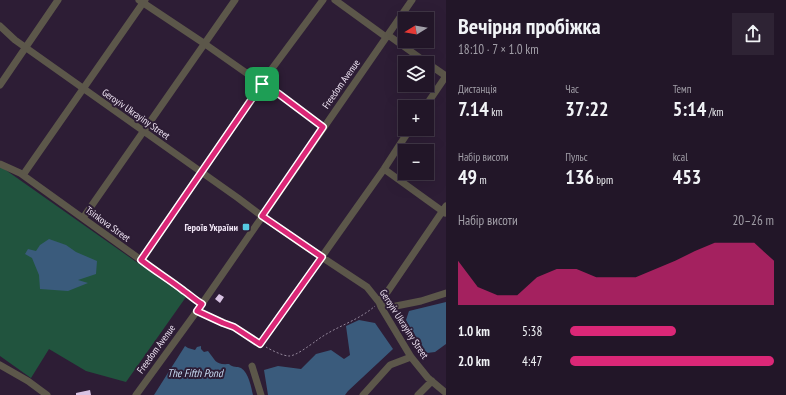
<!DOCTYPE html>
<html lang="uk">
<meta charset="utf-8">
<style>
body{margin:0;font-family:"PT Sans Narrow",sans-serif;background:#2e2334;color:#f1f3f6;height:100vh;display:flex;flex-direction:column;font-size:15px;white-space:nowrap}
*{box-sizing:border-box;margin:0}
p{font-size:13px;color:#a29fa8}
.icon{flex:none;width:22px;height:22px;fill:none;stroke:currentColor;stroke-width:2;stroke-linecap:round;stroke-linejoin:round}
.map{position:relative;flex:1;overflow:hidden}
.details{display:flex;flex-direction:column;background:#221628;width:340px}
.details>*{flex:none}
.needle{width:26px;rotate:259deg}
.tools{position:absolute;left:398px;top:12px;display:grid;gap:8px}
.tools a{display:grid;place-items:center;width:36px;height:36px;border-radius:0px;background:#221628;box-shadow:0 4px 16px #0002,0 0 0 1px #3f3545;font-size:20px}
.pin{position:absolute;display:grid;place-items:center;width:34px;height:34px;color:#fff;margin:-17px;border-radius:8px;box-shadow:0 2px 6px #0006}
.round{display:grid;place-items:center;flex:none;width:42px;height:42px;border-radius:0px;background:#2e2334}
.overview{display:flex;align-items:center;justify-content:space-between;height:68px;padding:0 12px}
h1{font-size:22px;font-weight:700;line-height:30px}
.figures{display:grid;grid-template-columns:repeat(3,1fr);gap:6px;height:68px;padding:4px 12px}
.figures div{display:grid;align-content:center}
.figures b{font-size:20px;font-weight:700}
.figures small{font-size:11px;font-weight:400}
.figures p{font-size:11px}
.chart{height:112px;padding:8px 12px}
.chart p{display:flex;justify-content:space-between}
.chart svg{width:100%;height:72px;margin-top:4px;fill:#db2777;opacity:.7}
ul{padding:0 12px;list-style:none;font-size:13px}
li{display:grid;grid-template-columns:64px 48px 1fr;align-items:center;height:30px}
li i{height:10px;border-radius:5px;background:#db2777}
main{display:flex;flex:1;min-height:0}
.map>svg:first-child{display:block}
.green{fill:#21543e}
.water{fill:#3a5b7c}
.building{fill:#d8c3e3}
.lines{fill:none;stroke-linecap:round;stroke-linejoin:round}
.path{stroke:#928599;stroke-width:1;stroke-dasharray:2 2;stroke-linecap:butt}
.minor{stroke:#5c574a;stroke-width:7}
.route-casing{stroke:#fff;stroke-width:8}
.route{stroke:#db2777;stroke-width:5}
.poi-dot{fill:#56c9e1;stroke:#2d1d35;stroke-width:1.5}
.labels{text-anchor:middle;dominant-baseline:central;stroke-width:4;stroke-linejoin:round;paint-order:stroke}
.street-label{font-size:10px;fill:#f0e5f5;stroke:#2d1d35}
.poi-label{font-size:10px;font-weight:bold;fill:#f0e5f5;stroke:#2d1d35;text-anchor:end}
.water-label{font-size:11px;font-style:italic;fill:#cadff6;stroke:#2d1d35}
</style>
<main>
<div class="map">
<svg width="446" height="395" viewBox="0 0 446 395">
<rect width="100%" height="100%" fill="#2d1d35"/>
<path class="green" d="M0 166 186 297 126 382 86 371 49 349 31 378 0 356Z"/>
<path class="water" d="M49 239 66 245 76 252 97 261 96 274 78 280 88 283 68 291 40 289 39 275 32 258 25 254 28 249 36 251 40 245Z
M446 302V344L435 352 427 353 423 350 421 346 418 345 406 320 409 311Z
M359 320 375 323 393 349 348 391 345 395H268L264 370 278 366 301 369 316 354 331 350 344 359 350 355 346 326Z
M185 346 188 348 195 350 197 347 201 346V349L204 352 208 351C216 361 215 365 229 364 233 368 237 366 241 368 249 373 251 387 253 395H154Z"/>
<path class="building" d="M219 294 224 297 220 303 215 299Z
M90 390 91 395H76V393Z"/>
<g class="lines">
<path class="path" d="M266 347C271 350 283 356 289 356 296 356 310 345 316 341 334 327 358 321 375 306"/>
<path class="minor" d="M139 0 205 44 262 84 279 94 323 127
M335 0 386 37
M0 26 15 40 238 198 262 216 296 240 367 287 379 302 381 307 411 357 428 378 446 393
M388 35 427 63
M427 63 446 76
M0 85 58 0
M425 107 446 76
M0 164 20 173 141 260C155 271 170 280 184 291 190 295 195 300 202 304
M384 169 445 213
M23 175 145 0
M446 206 388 291 379 302 391 307 421 301 446 293
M83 218 235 0
M141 260 271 70 323 0
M197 311 223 323 234 327 260 344 384 169 410 129
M0 365 28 381 47 395
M252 366 261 395
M136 395 197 311 412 0
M363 395 390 365 411 357
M418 395 432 381"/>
</g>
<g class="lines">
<g class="route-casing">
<path id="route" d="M262 84 279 94 323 127 262 216 322 257 260 344 234 327 223 323 197 311 202 304C195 300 190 295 184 291 170 280 155 271 141 260Z"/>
</g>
<use href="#route" class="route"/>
</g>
<rect class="poi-dot" x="242" y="223" width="8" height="8" rx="2"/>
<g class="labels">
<g class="street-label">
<text transform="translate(341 84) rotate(-55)">Freedom Avenue</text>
<text transform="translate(136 114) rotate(35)">Geroyiv Ukrayiny Street</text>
<text transform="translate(108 224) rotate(36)">Tsinkova Street</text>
<text transform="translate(404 324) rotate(57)">Geroyiv Ukrayiny Street</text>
<text transform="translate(156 349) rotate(-54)">Freedom Avenue</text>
</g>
<g class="poi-label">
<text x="238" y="227">Героїв України</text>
</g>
<g class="water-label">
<text x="195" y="373">The Fifth Pond</text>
</g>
</g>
</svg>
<div class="tools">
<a><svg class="needle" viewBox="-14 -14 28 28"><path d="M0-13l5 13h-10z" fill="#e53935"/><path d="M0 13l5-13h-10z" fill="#a29fa8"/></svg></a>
<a><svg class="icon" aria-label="layers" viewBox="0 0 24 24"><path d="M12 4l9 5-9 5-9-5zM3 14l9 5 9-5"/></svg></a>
<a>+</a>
<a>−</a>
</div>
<div class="pin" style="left:262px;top:84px;background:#1e9e55"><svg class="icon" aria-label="arrive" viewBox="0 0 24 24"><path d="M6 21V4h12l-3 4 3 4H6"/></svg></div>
</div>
<section class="details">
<div class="overview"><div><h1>Вечірня пробіжка</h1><p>18:10 · 7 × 1.0 km</p></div><a class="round"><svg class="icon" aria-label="share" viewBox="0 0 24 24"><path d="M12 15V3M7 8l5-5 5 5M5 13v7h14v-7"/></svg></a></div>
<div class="figures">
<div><p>Дистанція</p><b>7.14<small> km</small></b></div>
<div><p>Час</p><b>37:22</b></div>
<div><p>Темп</p><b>5:14<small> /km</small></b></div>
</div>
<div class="figures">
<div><p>Набір висоти</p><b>49<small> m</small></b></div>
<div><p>Пульс</p><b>136<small> bpm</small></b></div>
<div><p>kcal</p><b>453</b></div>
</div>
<div class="chart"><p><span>Набір висоти</span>20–26 m</p>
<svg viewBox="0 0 160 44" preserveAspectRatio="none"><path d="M0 44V17L10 33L20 38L30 38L40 27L50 22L60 22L70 27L80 27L90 27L100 22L110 17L120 11L130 6L140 6L150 6L160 17V44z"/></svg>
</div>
<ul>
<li><b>1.0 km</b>5:38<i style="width:52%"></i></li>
<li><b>2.0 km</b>4:47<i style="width:100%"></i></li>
</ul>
</section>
</main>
